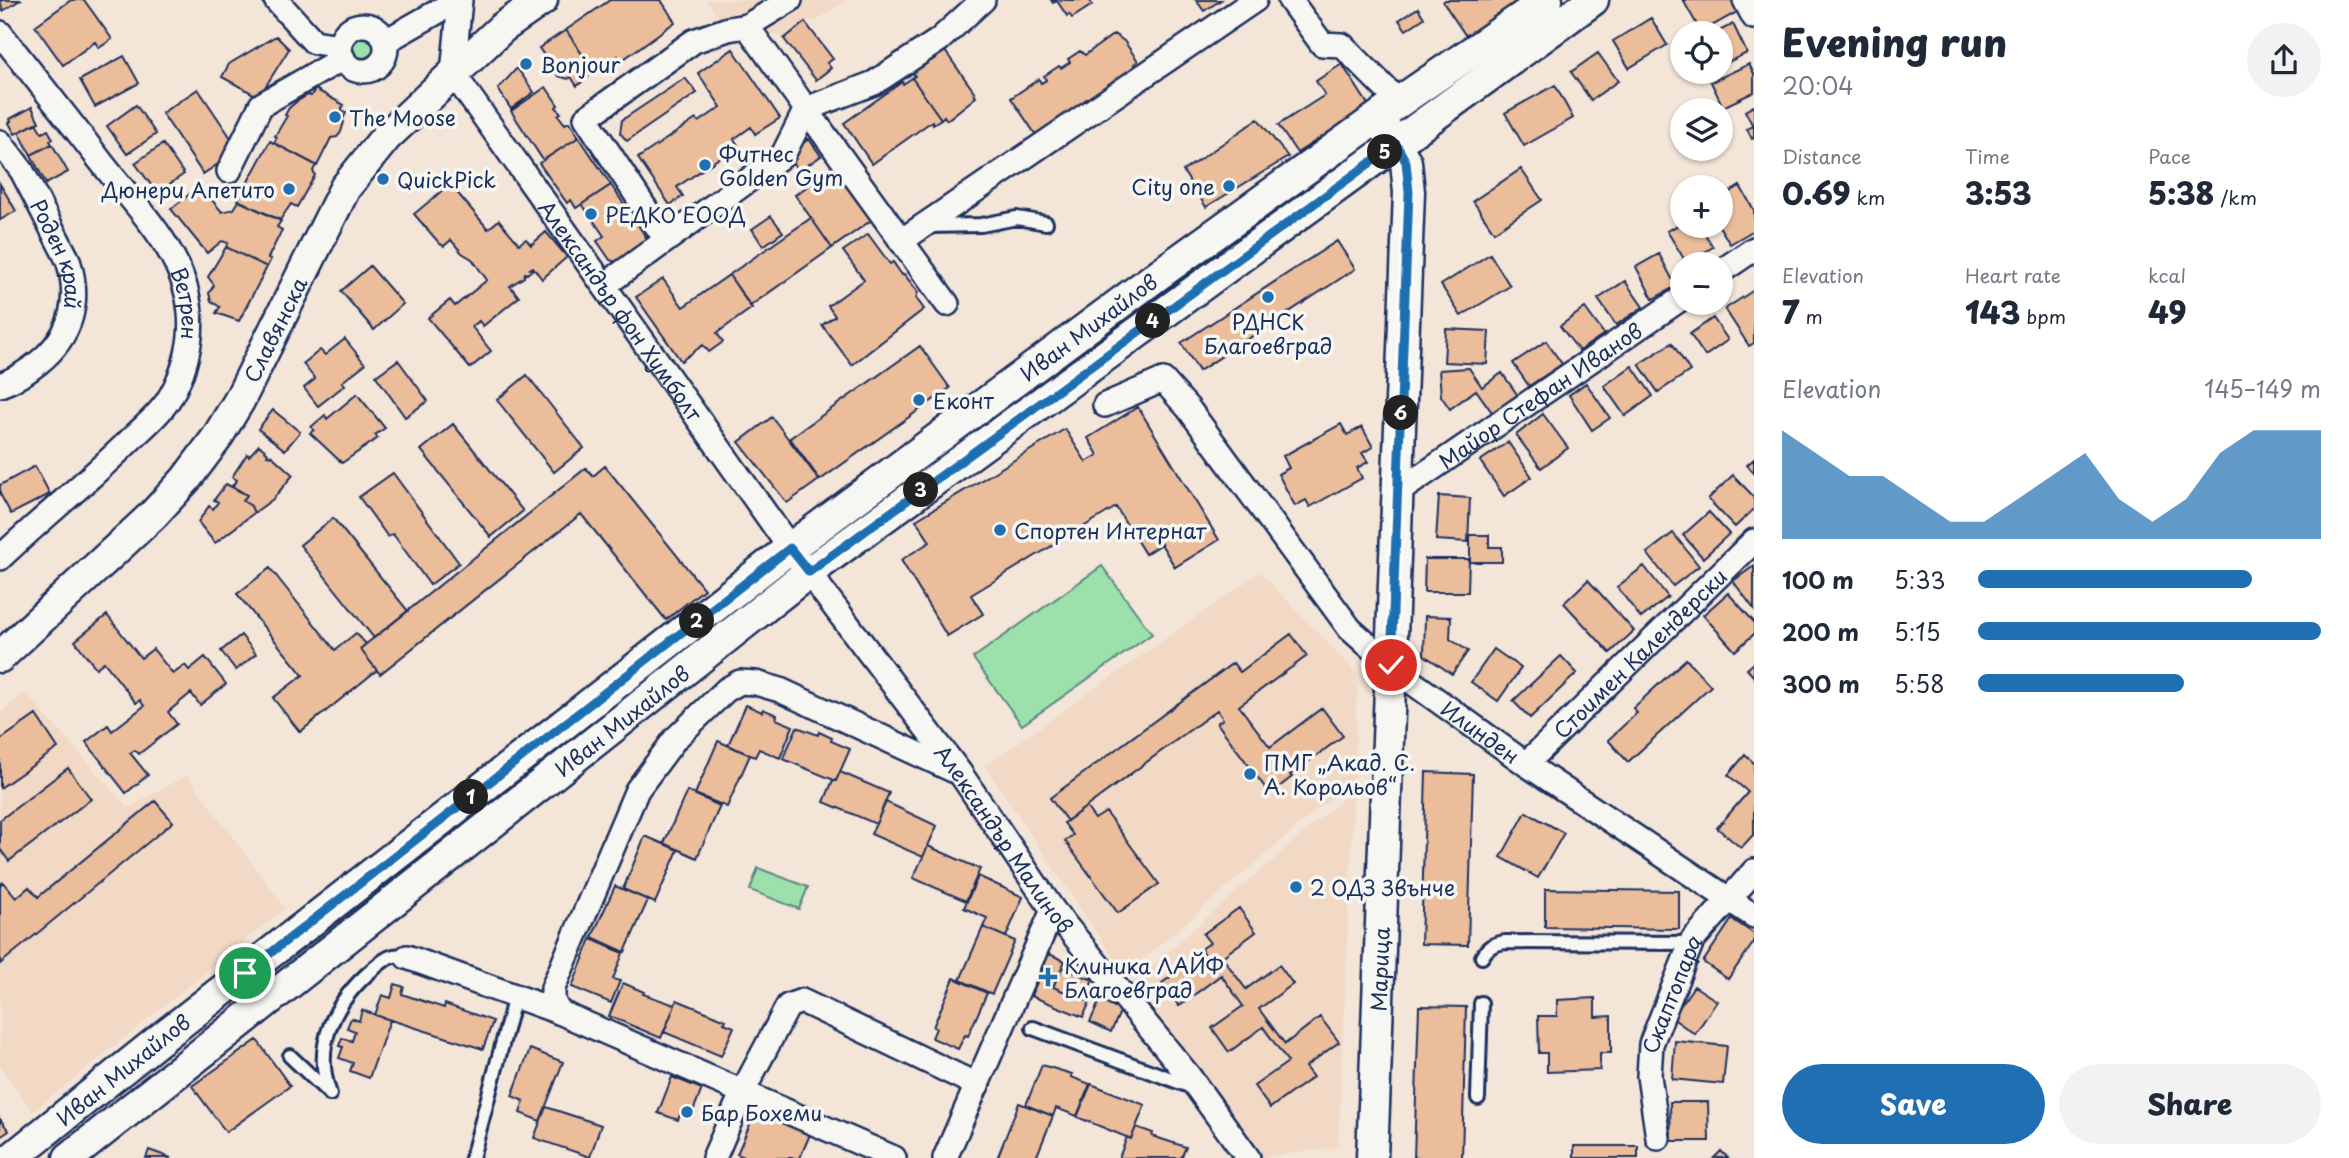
<!DOCTYPE html>
<meta charset="utf-8">
<style>
body{margin:0;font-family:"Playpen Sans",sans-serif;background:#f2f2f3;color:#1f2937;height:100vh;display:flex;flex-direction:column;font-size:26px;white-space:nowrap}
*{box-sizing:border-box;margin:0}
p{font-size:23px;color:#747a83}
.icon{flex:none;width:38px;height:38px;fill:none;stroke:currentColor;stroke-width:2;stroke-linecap:round;stroke-linejoin:round}
.map{position:relative;flex:1;overflow:hidden}
.panel{display:flex;flex-direction:column;background:#fff;width:595px}
.panel>*{flex:none}
.tools{position:absolute;left:1670px;top:21px;display:grid;gap:14px}
.tools a{display:grid;place-items:center;width:63px;height:63px;border-radius:50%;background:#fff;box-shadow:0 2px 5px #0004;font-size:35px}
.pin{position:absolute;display:grid;place-items:center;width:60px;height:60px;color:#fff;margin:-30px;border:4px solid #fff;border-radius:50%;box-shadow:0 2px 7px #0007}
.km{position:absolute;width:35px;height:35px;margin:-18px;border-radius:50%;background:#222;color:#fff;font-size:19px;line-height:35px;text-align:center}
.round{display:grid;place-items:center;flex:none;width:74px;height:74px;border-radius:37px;background:#f2f2f3}
.head{display:flex;align-items:center;justify-content:space-between;height:119px;padding:0 28px}
h1{font-size:38px;font-weight:800;line-height:52px}
.figures{display:grid;grid-template-columns:repeat(3,1fr);gap:10px;height:119px;padding:7px 28px}
.figures div{display:grid;align-content:center}
.figures b{font-size:30px;font-weight:800}
.figures small{font-size:19px;font-weight:400}
.figures p{font-size:19px}
.chart{height:196px;padding:14px 28px}
.chart p{display:flex;justify-content:space-between}
.chart svg{width:100%;height:126px;margin-top:7px;fill:#1f6fb2;opacity:.7}
.cta{display:flex;gap:14px;margin-top:auto;padding:14px 28px}
.cta a{flex:1;height:80px;border-radius:42px;background:#1f6fb2;color:#fff;font-size:28px;font-weight:800;line-height:80px;text-align:center}
.cta a+a{background:#f2f2f3;color:#1f2937}
ul{padding:0 28px;list-style:none;font-size:23px}
li{display:grid;grid-template-columns:112px 84px 1fr;align-items:center;height:52px}
li i{height:18px;border-radius:9px;background:#1f6fb2}
main{display:flex;flex:1;min-height:0}
.map>svg:first-child{display:block}
.built{fill:#f1d9c6}
.green{fill:#9ce0ab;stroke:#5c8884;stroke-width:2}
.building{fill:#ebbd9b;stroke:#1b2f5e;stroke-width:2}
.lines{fill:none;stroke-linecap:round;stroke-linejoin:round}
.service-casing{stroke:#1b2f5e;stroke-width:18}
.minor-casing{stroke:#1b2f5e;stroke-width:28}
.tertiary-casing{stroke:#1b2f5e;stroke-width:35}
.service{stroke:#f6f6f2;stroke-width:12}
.minor{stroke:#f6f6f2;stroke-width:23}
.tertiary{stroke:#f6f6f2;stroke-width:30}
.route-casing{stroke:#fff;stroke-width:14}
.route{stroke:#1f6fb2;stroke-width:9}
.poi-dot{fill:#1f6fb2;stroke:#f6f6f2;stroke-width:2.5}
.labels{text-anchor:middle;dominant-baseline:central;stroke-width:7;stroke-linejoin:round;paint-order:stroke}
.poi-label{font-size:21px;fill:#1b2f5e;stroke:#f6f6f2;text-anchor:start}
.street-label{font-size:21px;fill:#1b2f5e;stroke:#f6f6f2}
</style>
<main>
<div class="map">
<svg width="1754" height="1158" viewBox="0 0 1754 1158">
<rect width="100%" height="100%" fill="#f3e5d8"/>
<filter id="ink" filterUnits="userSpaceOnUse"><feTurbulence type="fractalNoise" baseFrequency=".0143" numOctaves="2"/><feDisplacementMap in="SourceGraphic" scale="14" xChannelSelector="R" yChannelSelector="G"/><feConvolveMatrix kernelMatrix="1 2 1 2 8 2 1 2 1" color-interpolation-filters="sRGB"/></filter>
<g filter="url(#ink)">
<path class="built" d="M706 0H846L815 22 811 19 782 38 774 34 732 36Z
M1260 572 1357 674 1355 777 1125 975 985 766Z
M25 692 128 808 187 775 285 908 33 1112 0 1067V713Z
M1354 789 1338 1147 1260 1158 1130 985Z"/>
<path class="green" d="M350 48a14 14 0 1 1 28 0a14 14 0 1 1-28 0Z
M1102 566 1152 634 1022 725 973 658Z
M758 868 808 887 799 909 750 890Z"/>
<path class="building" d="M0 0H20L3 11Z
M71 0H84L112 39 99 48 95 42 63 65 35 26Z
M610 0H661L675 22 621 61 618 56 594 72 566 30Z
M1051 0H1090L1092 5 1072 18 1069 14 1067 16 1057 1 1053 3Z
M1196 0H1221L1204 11Z
M1445 0H1516L1517 2 1466 36 1443 2Z
M1683 0H1732L1739 11 1701 32Z
M1418 8 1424 18 1406 30 1399 20Z
M1651 18 1667 45 1629 68 1613 41Z
M805 22 833 59 827 63 831 68 816 80 784 39Z
M1733 24 1747 53 1720 66V33H1715Z
M566 30 594 72 577 86 571 77 568 79 558 76 539 48Z
M1114 34 1124 41 1138 61 1134 64 1136 66 1036 135 1011 98 1039 79 1041 83 1046 80 1044 76 1059 66 1061 68 1070 62 1068 59 1080 51 1085 55Z
M276 36 289 49 259 97 222 77 229 64Z
M733 49 780 118 755 134 751 127 734 139 738 145 677 187 683 196 670 205 638 158 696 119 699 122 721 107 698 73Z
M945 51 975 93 973 94 976 97 947 120 944 116 941 119 912 78 915 76 913 73Z
M1598 53 1618 81 1591 100 1571 72Z
M124 56 139 83 95 107 80 80Z
M1342 64 1369 106 1297 153 1278 125 1325 95 1316 81Z
M1749 64 1754 74V92L1723 107 1711 82Z
M517 68 534 92 511 109 498 89Z
M685 78 697 93 627 141 620 133 622 120Z
M912 78 941 119 933 124 932 121 872 164 844 123 902 82 903 84Z
M1555 85 1573 118 1524 146 1505 113Z
M546 87 558 105 556 107 561 113 558 115 565 124 569 122 579 137 543 160 511 111Z
M198 89 239 150 203 174 162 113Z
M315 89 344 105 341 111 346 113 342 121 344 122 341 132 337 137 331 138 317 166 274 143 277 137 275 136 287 116 285 115 289 108 296 102 308 95 311 96Z
M136 105 156 134 127 154 107 126Z
M1754 106V138L1752 139 1747 129 1753 126 1745 111Z
M32 107 39 122 15 134 9 123 11 121 10 119Z
M1258 119 1288 157 1206 207 1183 171Z
M36 123 42 133 48 130 53 139 50 141 52 144 31 155 19 132Z
M579 137 611 185 576 208 571 200 567 203 539 163Z
M809 139 821 156 799 171 787 154Z
M270 141 316 165 313 171 315 175 297 207 291 204 280 220 238 200Z
M52 144 68 172 46 184 31 155Z
M163 144 184 174 157 193 135 163Z
M836 166 873 219 832 248 795 195Z
M1521 169 1542 200 1494 232 1473 201Z
M0 184 16 211 0 220Z
M446 184 448 186 450 184 488 229 499 220 519 244 526 239 531 245 546 232 567 257 542 279 533 267 530 269 532 270 527 274 525 273 524 277 510 286 519 297 483 326 479 321 472 327 491 351 470 368 428 318 450 300 455 306 487 280 472 259 462 253 451 240 444 246 440 244 414 214 443 190 441 189Z
M611 185 648 240 616 262 610 260 597 241 604 236 582 204Z
M200 186 222 212 234 209 239 201 281 221 277 227 282 230 268 258 271 259 267 267 226 247 228 243 222 241 207 253 197 241 171 209Z
M1740 186 1754 210V230L1730 244 1719 226 1720 198Z
M771 216 783 232 763 246 752 229Z
M811 218 832 248 750 306 729 275Z
M1682 223V226H1700L1713 247 1703 253 1709 264H1682L1680 262 1684 259 1667 231Z
M868 234 890 264 893 262 902 275 904 274 918 292 916 298 924 309 852 365 822 325 835 316 828 306 864 280 843 251Z
M1337 241 1355 269 1199 371 1181 343Z
M226 247 267 267 239 321 216 313 220 307 211 301 209 293 214 285 208 277Z
M1490 254 1510 286 1461 316 1441 285Z
M1659 254 1676 286 1653 299 1636 267Z
M370 266 403 304 374 330 341 291Z
M729 275 752 308 717 333 723 342 709 352 703 345 681 361 636 297 663 279 683 307Z
M1625 281 1643 307 1616 325 1598 299Z
M1754 290V343L1749 346 1725 309Z
M1585 308 1604 334 1579 351 1560 326Z
M1713 318 1728 340 1705 356 1690 334Z
M1446 329 1489 331 1487 364 1444 362Z
M345 339 365 364 342 382 345 385 318 406 304 388 315 379 303 364 320 350 325 355Z
M1546 341 1562 364 1529 386 1513 363Z
M1672 343 1690 371 1658 392 1639 364Z
M920 346 950 388 820 480 790 438Z
M398 360 428 401 405 417 376 376Z
M1632 366 1653 396 1625 416 1604 386Z
M1469 368 1482 387 1502 373 1519 397 1494 415 1476 390 1450 409 1441 396 1439 370Z
M527 375 584 448 554 472 497 400Z
M1586 383 1610 418 1592 430 1569 395Z
M357 394 385 428 375 435 378 438 342 463 310 433 314 430 311 427 325 415 327 419Z
M1138 407 1219 540 1175 567 1161 544 1145 554 1116 507 971 595 983 614 947 636 901 560 930 542 916 520 1065 429 1086 462 1098 455 1088 438Z
M273 410 300 432 285 450 258 429Z
M1543 414 1568 448 1541 468 1516 435Z
M772 417 819 480 787 503 739 442Z
M453 424 523 511 491 537 421 450Z
M1341 424 1347 435 1362 427 1373 447 1362 453 1368 462 1357 468 1362 478 1310 507 1306 500 1295 506 1278 474 1289 468 1283 456Z
M1508 442 1532 477 1504 496 1480 461Z
M259 445 268 453 267 455 272 456 293 475 273 499 254 513 251 506 243 501 247 495 232 486 237 480 232 477 247 454 249 456Z
M1754 459V473L1747 465Z
M35 466 50 494 11 514 0 494V485Z
M605 466 704 589 666 620 581 514 380 674 360 649 586 468 593 476Z
M393 473 459 563 430 585 393 534 388 537 359 497Z
M1733 475 1754 497V509L1735 527 1708 499Z
M226 484 247 495 243 501 251 506 254 513 215 543 198 522 209 506 213 509 218 502 214 500Z
M1439 496 1470 498 1468 542 1436 540Z
M1709 512 1729 534 1703 558 1683 535Z
M333 518 408 611 374 638 300 545Z
M1673 533 1699 566 1673 586 1647 553Z
M1470 535H1489V547H1502V562H1470Z
M1425 559H1469L1468 592H1424Z
M1644 566 1668 597 1641 618 1617 587Z
M1754 566V609L1733 581Z
M270 568 335 650 356 633 366 644 360 649 377 670 300 732 273 698 303 675 237 594Z
M1588 580 1634 631 1610 653 1564 603Z
M1728 593 1754 622V634L1735 651 1703 615Z
M107 615 141 658 153 649 173 674 185 665 189 670 205 657 226 684 200 705 191 693 168 712 177 724 139 754 135 750 130 753 148 775 126 793 86 742 108 725 112 731 144 706 140 700 136 703 104 662 96 668 75 641Z
M1425 616 1451 617 1450 639 1468 651 1452 674 1424 655Z
M1291 634 1307 656 1239 706 1270 747 1322 708 1343 736 1290 775 1292 777 1270 794 1217 723 1223 719 1217 710 1067 821 1050 798 1233 663 1240 672Z
M241 635 256 654 236 670 221 651Z
M1494 649 1521 668 1498 701 1471 682Z
M1561 656 1577 673 1530 718 1513 701Z
M1686 659 1711 686 1628 762 1608 740 1637 713 1633 708Z
M1754 663V677L1747 669Z
M746 705 762 712 763 709 777 715 776 719 793 726 780 758 759 749 755 757 728 745Z
M36 715 58 748 0 788V740Z
M797 727 818 735 819 732 832 738 831 741 850 749 836 781 783 759Z
M718 741 750 755 727 807 695 794Z
M1745 755 1754 763V834L1741 848 1717 828 1748 792 1728 775Z
M68 768 91 799 9 861 0 849V820Z
M840 772 889 793 876 824 824 802 833 780 836 781Z
M1426 772 1473 774 1468 945 1421 944Z
M687 791 720 806 697 858 664 843Z
M155 801 173 822 0 964V885L3 882 16 898 29 887 38 897Z
M886 802 937 826 923 857 871 834Z
M1086 807 1095 819 1106 812 1159 884 1118 913 1065 841 1073 835 1064 823Z
M1526 812 1564 833 1538 878 1501 857Z
M645 836 678 850 655 903 623 889Z
M928 846 980 869 966 901 913 878Z
M978 876 1023 897 1006 937 983 927 987 918 964 908Z
M615 886 648 900 625 952 592 937Z
M1545 889 1679 891V929L1545 927Z
M1239 908 1256 932 1222 957 1246 989 1279 965 1293 984 1259 1009 1285 1044 1320 1017 1339 1042 1305 1067 1313 1077 1270 1108 1254 1086 1288 1062 1263 1027 1229 1052 1212 1028 1243 1006 1221 975 1179 1006 1162 983 1204 953 1201 949 1210 943 1203 934Z
M1732 919 1754 934V942L1728 979 1703 962Z
M983 927 1015 941 992 994 960 980Z
M591 939 623 953 613 979 620 981 611 1003 572 987Z
M1049 954 1065 961 1053 987 1090 1002 1083 1017 1031 996Z
M1062 967 1093 980 1084 1000 1053 987Z
M954 978 987 993 968 1036 965 1035 958 1049 932 1038 936 1028 933 1027Z
M623 983 644 992 643 994 675 1005 661 1038 609 1016Z
M395 984 404 987 402 994 444 1008 445 1004 493 1021 483 1049 375 1015 382 995 391 998Z
M1694 986 1717 1001 1695 1034 1672 1018Z
M1595 998V1017L1611 1016V1053H1600V1070L1547 1072V1053H1539L1538 1016H1557V1000Z
M677 1000 726 1020 724 1023 734 1027 721 1056 664 1032Z
M1100 1000 1121 1010 1111 1032 1090 1022Z
M1419 1006 1466 1007 1462 1158H1414Z
M362 1010 390 1020 369 1078 350 1071 353 1063 339 1058 343 1047 339 1046 342 1038 352 1041 355 1031 347 1028 351 1018 359 1021Z
M257 1040 290 1086 226 1132 192 1086Z
M1675 1041 1727 1046 1723 1084 1672 1079Z
M530 1049 563 1062 540 1121 520 1113 524 1101 512 1096Z
M1042 1065 1072 1074 1071 1077 1090 1084 1077 1116 1056 1108 1053 1116 1026 1105Z
M672 1077 702 1089 691 1116 681 1112 678 1120 658 1113Z
M1091 1084 1145 1105 1131 1139 1077 1117Z
M1670 1102H1708L1709 1141H1671Z
M1019 1103 1053 1116 1036 1158H1002L998 1156Z
M546 1107 601 1125 590 1157 534 1138Z
M757 1108 811 1132 800 1158H746L737 1154Z
M0 1119 9 1131 0 1137Z
M1136 1127 1153 1133 1152 1136 1186 1147 1181 1158H1119L1127 1137 1131 1139Z
M1574 1146H1638V1158H1574Z
M149 1150 171 1158H146Z
M1721 1151 1728 1158H1714Z"/>
<g class="lines">
<g class="service-casing">
<path id="service" d="M928 226 981 225 1017 218 1046 223
M1482 957C1488 946 1494 944 1505 942L1691 943
M1033 1028 1195 1088
M290 1056 328 1092
M330 1094C312 1045 335 1001 373 969 384 960 392 952 407 957
M1478 1098 1481 1003
M472 1158 515 996"/>
</g>
<g class="minor-casing">
<g id="minor">
<path d="M276 0 314 42 340 46"/>
<path id="s1" d="M460 0 453 73 790 548 960 773 1053 910 1188 1075 1248 1158"/>
<path d="M1290 0 1322 44 1342 45 1399 102"/>
<path d="M1745 0 1754 17"/>
<circle cx="363" cy="48" r="23"/>
<path d="M747 26 790 0"/>
<path id="s2" d="M0 33C34 76 68 119 102 163 143 216 197 263 190 337 187 361 180 382 167 402 156 418 140 430 126 444 86 483 41 519 0 558"/>
<path d="M386 41 458 0"/>
<path id="s3" d="M0 142 22 171 68 260C81 301 72 336 38 363 27 372 14 380 0 385"/>
<path d="M229 171 261 105 343 58"/>
<path d="M901 241 1255 0"/>
<path d="M1720 272 1754 249"/>
<path d="M605 285 783 155 806 109 747 26 728 29 694 41 586 118 666 240"/>
<path d="M947 304 806 109 874 83 939 40 983 0"/>
<path id="s4" d="M1105 405 1163 380 1188 408 1350 629 1402 675 1526 764 1754 916"/>
<path id="s5" d="M1398 492 1682 298"/>
<path id="s6" d="M1526 764 1754 541"/>
<path d="M407 957 559 1012"/>
<path id="s7" d="M1658 1138 1649 1076 1651 1044 1692 941 1754 871"/>
<path d="M714 1158 743 1091 788 1006 802 1001 977 1085"/>
<path d="M894 1158 559 1012 553 1001V988L637 790 675 739 726 690 740 682 756 683 780 690 955 771"/>
<path d="M945 1158 1053 910"/>
</g>
</g>
<g class="tertiary-casing">
<g id="tertiary">
<path id="s8" d="M0 657 154 514 186 479 216 439 239 401 345 188 386 137 502 28 542 0"/>
<path id="s9" d="M12 1158 169 1032 790 548 1158 275 1399 102 1547 0"/>
<path id="s10" d="M69 1158 809 572 1593 0"/>
<path id="s11" d="M1372 1158 1409 192 1406 162 1386 129"/>
</g>
</g>
<use href="#service" class="service"/>
<use href="#minor" class="minor"/>
<use href="#tertiary" class="tertiary"/>
</g>
</g>
<g class="lines" filter="url(#ink)">
<g class="route-casing">
<path id="route" d="M245 973 790 548 809 572 1396 144 1406 162 1409 192 1391 665"/>
</g>
<use href="#route" class="route"/>
</g>
<g class="poi-dot">
<circle cx="526" cy="64" r="7"/>
<circle cx="335" cy="117" r="7"/>
<circle cx="705" cy="165" r="7"/>
<circle cx="383" cy="179" r="7"/>
<circle cx="1229" cy="186" r="7"/>
<circle cx="289" cy="189" r="7"/>
<circle cx="591" cy="214" r="7"/>
<circle cx="1268" cy="297" r="7"/>
<circle cx="919" cy="400" r="7"/>
<circle cx="1000" cy="530" r="7"/>
<circle cx="1250" cy="774" r="7"/>
<circle cx="1296" cy="887" r="7"/>
<path d="M1044.5 966.5h7v7h7v7h-7v7h-7v-7h-7v-7h7z"/>
<circle cx="687" cy="1112" r="7"/>
</g>
<g class="labels">
<g class="poi-label">
<text x="540" y="64">Bonjour</text>
<text x="349" y="117">The Moose</text>
<text x="719" y="153">Фитнес<tspan x="719" dy="24">Golden Gym</tspan></text>
<text x="397" y="179">QuickPick</text>
<text x="1215" y="186" text-anchor="end">City one</text>
<text x="275" y="189" text-anchor="end">Дюнери Апетито</text>
<text x="605" y="214">РЕДКО ЕООД</text>
<text x="1268" y="321" text-anchor="middle">РДНСК<tspan x="1268" dy="24">Благоевград</tspan></text>
<text x="933" y="400">Еконт</text>
<text x="1014" y="530">Спортен Интернат</text>
<text x="1264" y="762">ПМГ „Акад. С.<tspan x="1264" dy="24">А. Корольов“</tspan></text>
<text x="1310" y="887">2 ОДЗ Звънче</text>
<text x="1064" y="965">Клиника ЛАЙФ<tspan x="1064" dy="24">Благоевград</tspan></text>
<text x="701" y="1112">Бар Бохеми</text>
</g>
<g class="street-label">
<text stroke="none"><textPath href="#s3" startOffset="128">Роден край</textPath></text>
<text stroke="none"><textPath href="#s2" startOffset="332">Ветрен</textPath></text>
<text stroke="none"><textPath href="#s1" startOffset="364">Александър фон Хумболт</textPath></text>
<text stroke="none"><textPath href="#s9" startOffset="1360">Иван Михайлов</textPath></text>
<text stroke="none"><textPath href="#s8" startOffset="432">Славянска</textPath></text>
<text stroke="none"><textPath href="#s5" startOffset="172">Майор Стефан Иванов</textPath></text>
<text stroke="none"><textPath href="#s6" startOffset="159">Стоимен Календерски</textPath></text>
<text stroke="none"><textPath href="#s10" startOffset="705">Иван Михайлов</textPath></text>
<text stroke="none"><textPath href="#s4" startOffset="541">Илинден</textPath></text>
<text stroke="none"><textPath href="#s1" startOffset="1017">Александър Малинов</textPath></text>
<text stroke="none"><textPath href="#s11" startOffset="189">Марица</textPath></text>
<text stroke="none"><textPath href="#s7" startOffset="149">Скаптопара</textPath></text>
<text stroke="none"><textPath href="#s9" startOffset="142">Иван Михайлов</textPath></text>
</g>
</g>
</svg>
<div class="tools">
<a><svg class="icon" aria-label="locate" viewBox="0 0 24 24"><circle cx="12" cy="12" r="6"/><path d="M12 2v4M12 18v4M2 12h4M18 12h4"/></svg></a>
<a><svg class="icon" aria-label="layers" viewBox="0 0 24 24"><path d="M12 4l9 5-9 5-9-5zM3 14l9 5 9-5"/></svg></a>
<a>+</a>
<a>−</a>
</div>
<div class="pin" style="left:245px;top:973px;background:#1e9e55"><svg class="icon" aria-label="arrive" viewBox="0 0 24 24"><path d="M6 21V4h12l-3 4 3 4H6"/></svg></div>
<div class="pin" style="left:1391px;top:665px;background:#d93025"><svg class="icon" aria-label="check" viewBox="0 0 24 24"><path d="M5 12l5 5 9-10"/></svg></div>
<b class="km" style="left:471px;top:797px">1</b>
<b class="km" style="left:697px;top:621px">2</b>
<b class="km" style="left:921px;top:490px">3</b>
<b class="km" style="left:1153px;top:321px">4</b>
<b class="km" style="left:1385px;top:152px">5</b>
<b class="km" style="left:1401px;top:413px">6</b>
</div>
<section class="panel">
<div class="head"><div><h1>Evening run</h1><p>20:04</p></div><a class="round"><svg class="icon" aria-label="share" viewBox="0 0 24 24"><path d="M12 15V3M7 8l5-5 5 5M5 13v7h14v-7"/></svg></a></div>
<div class="figures">
<div><p>Distance</p><b>0.69<small> km</small></b></div>
<div><p>Time</p><b>3:53</b></div>
<div><p>Pace</p><b>5:38<small> /km</small></b></div>
</div>
<div class="figures">
<div><p>Elevation</p><b>7<small> m</small></b></div>
<div><p>Heart rate</p><b>143<small> bpm</small></b></div>
<div><p>kcal</p><b>49</b></div>
</div>
<div class="chart"><p><span>Elevation</span>145–149 m</p>
<svg viewBox="0 0 160 44" preserveAspectRatio="none"><path d="M0 44V6L10 14L20 22L30 22L40 30L50 38L60 38L70 30L80 22L90 14L100 30L110 38L120 30L130 14L140 6L150 6L160 6V44z"/></svg>
</div>
<ul>
<li><b>100 m</b>5:33<i style="width:80%"></i></li>
<li><b>200 m</b>5:15<i style="width:100%"></i></li>
<li><b>300 m</b>5:58<i style="width:60%"></i></li>
</ul>
<div class="cta"><a>Save</a><a>Share</a></div>
</section>
</main>
